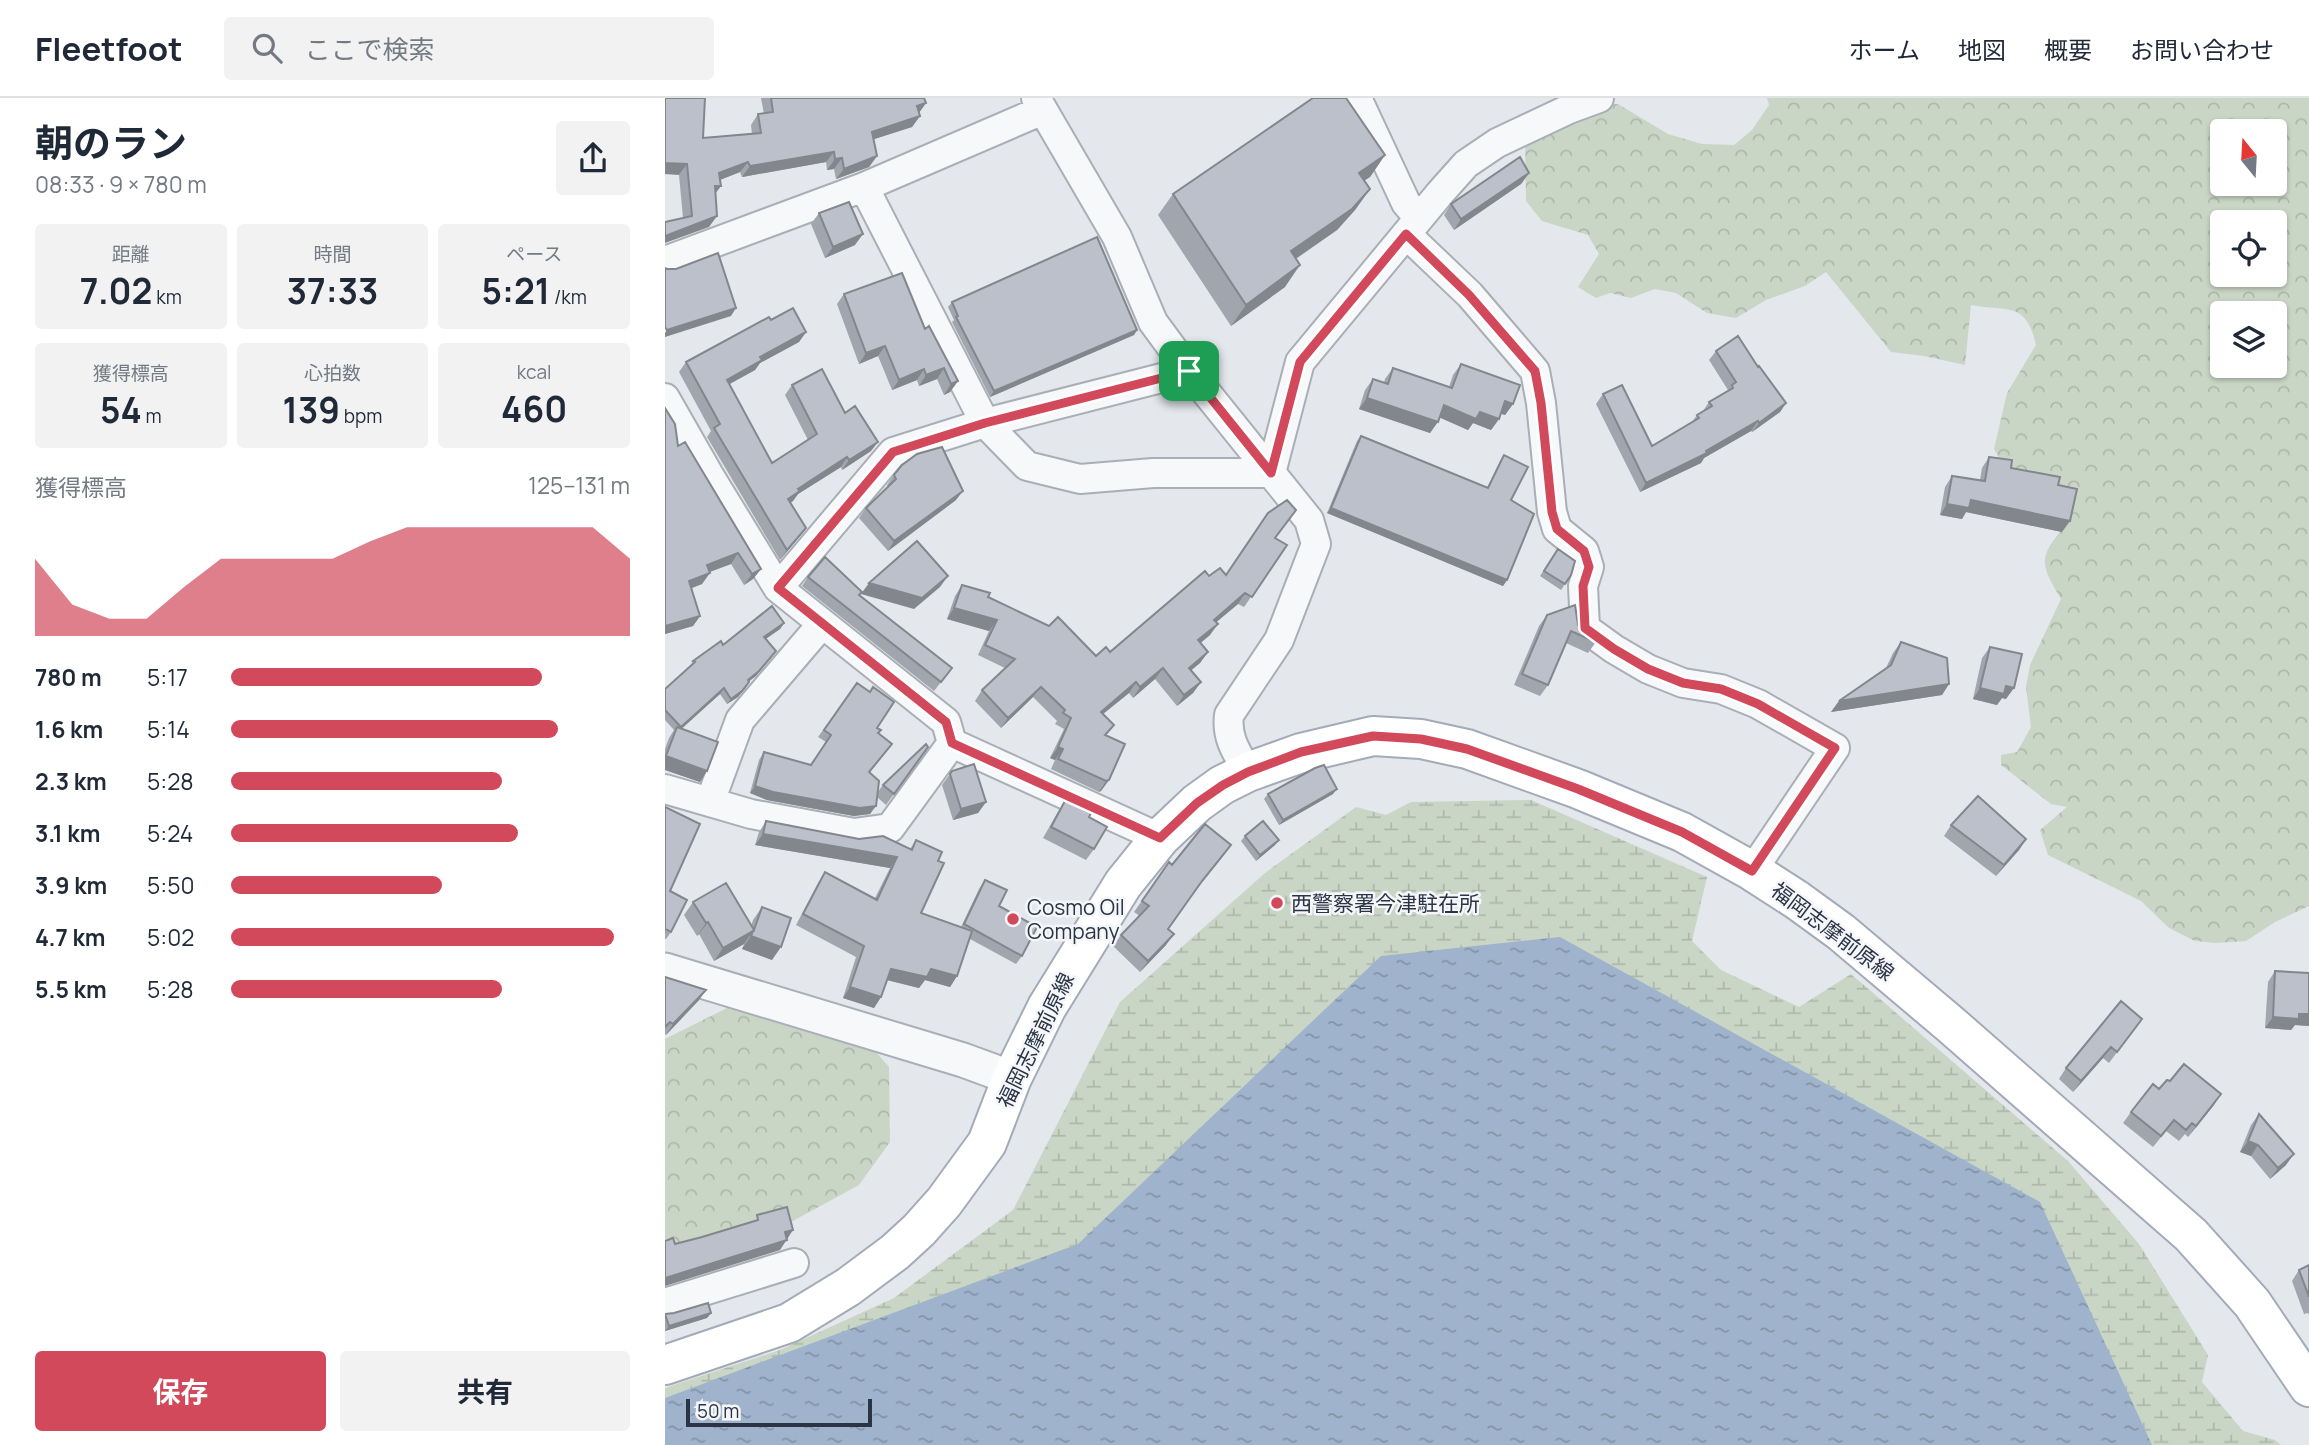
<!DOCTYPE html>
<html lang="ja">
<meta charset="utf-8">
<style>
body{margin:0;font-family:Manrope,"Noto Sans JP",sans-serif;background:#f2f2f3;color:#1f2937;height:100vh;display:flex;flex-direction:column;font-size:26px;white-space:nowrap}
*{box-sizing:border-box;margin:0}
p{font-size:23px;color:#747a83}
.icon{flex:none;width:38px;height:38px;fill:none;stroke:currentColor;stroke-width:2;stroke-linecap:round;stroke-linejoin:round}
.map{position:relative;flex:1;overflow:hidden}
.panel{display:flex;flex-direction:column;background:#fff;width:665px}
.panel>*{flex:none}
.needle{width:46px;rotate:342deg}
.fabs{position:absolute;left:1545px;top:21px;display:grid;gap:14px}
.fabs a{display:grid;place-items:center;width:77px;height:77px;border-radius:7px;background:#fff;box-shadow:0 2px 5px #0004;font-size:35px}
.scale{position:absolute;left:21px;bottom:18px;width:186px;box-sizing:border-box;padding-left:7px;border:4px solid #2b3445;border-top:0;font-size:19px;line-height:24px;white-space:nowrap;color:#2b3445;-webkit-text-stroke:5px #f4f6f9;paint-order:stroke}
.pin{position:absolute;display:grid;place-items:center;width:60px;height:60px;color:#fff;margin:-30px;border-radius:14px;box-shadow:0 4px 10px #0006}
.round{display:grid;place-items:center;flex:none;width:74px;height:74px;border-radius:7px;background:#f2f2f3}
.head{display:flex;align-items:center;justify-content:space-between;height:119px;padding:0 35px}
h1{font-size:38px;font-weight:700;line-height:52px}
.metrics{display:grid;grid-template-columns:repeat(3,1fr);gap:10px;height:119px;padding:7px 35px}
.metrics div{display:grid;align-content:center;border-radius:7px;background:#f2f2f3;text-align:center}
.metrics b{font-size:35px;font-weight:700}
.metrics small{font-size:19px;font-weight:400}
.metrics p{font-size:19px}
.chart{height:196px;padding:14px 35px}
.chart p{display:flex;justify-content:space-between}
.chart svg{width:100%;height:126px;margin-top:7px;fill:#d1495b;opacity:.7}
.action{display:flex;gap:14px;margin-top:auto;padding:14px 35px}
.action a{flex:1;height:80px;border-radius:7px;background:#d1495b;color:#fff;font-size:28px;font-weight:700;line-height:80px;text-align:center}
.action a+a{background:#f2f2f3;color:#1f2937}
ul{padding:0 35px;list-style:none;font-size:23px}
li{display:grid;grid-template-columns:112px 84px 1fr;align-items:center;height:52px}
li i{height:18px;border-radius:9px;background:#d1495b}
header{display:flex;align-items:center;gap:42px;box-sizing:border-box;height:98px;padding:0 35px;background:#fff;border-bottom:2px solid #e0e1e3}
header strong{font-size:33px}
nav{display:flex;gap:38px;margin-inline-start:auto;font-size:24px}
.search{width:490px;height:63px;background:#f2f2f3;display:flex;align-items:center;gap:18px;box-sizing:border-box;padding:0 24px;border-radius:7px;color:#747a83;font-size:26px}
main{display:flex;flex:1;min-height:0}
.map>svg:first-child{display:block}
.forest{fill:url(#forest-crowns);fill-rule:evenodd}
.wetland{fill:url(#wetland-marsh)}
.water{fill:url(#water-ripples)}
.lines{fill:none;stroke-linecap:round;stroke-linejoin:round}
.minor-casing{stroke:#a9aeb7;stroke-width:32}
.tertiary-casing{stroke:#a9aeb7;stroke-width:37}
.primary-casing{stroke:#a3abb8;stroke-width:42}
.minor{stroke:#f7f8fa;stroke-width:28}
.tertiary{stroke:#f7f8fa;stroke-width:33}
.primary{stroke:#fff;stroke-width:38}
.wall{fill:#a1a5ae}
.shaded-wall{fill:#83868d}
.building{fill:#bbc0ca;stroke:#83868d;stroke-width:2}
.route-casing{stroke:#fff;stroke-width:14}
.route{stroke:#d1495b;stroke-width:9}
.poi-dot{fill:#d1495b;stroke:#f4f6f9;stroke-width:2.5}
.labels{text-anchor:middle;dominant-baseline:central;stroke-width:5;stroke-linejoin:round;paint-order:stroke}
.poi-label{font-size:21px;fill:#2b3445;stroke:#f4f6f9;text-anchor:start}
.street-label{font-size:21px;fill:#2b3445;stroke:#f4f6f9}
</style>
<header>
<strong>Fleetfoot</strong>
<div class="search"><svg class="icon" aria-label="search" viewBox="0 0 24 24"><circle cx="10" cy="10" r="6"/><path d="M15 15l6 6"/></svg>ここで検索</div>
<nav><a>ホーム</a><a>地図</a><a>概要</a><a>お問い合わせ</a></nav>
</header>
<main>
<section class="panel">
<div class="head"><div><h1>朝のラン</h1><p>08:33 · 9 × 780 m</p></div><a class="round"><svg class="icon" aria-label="share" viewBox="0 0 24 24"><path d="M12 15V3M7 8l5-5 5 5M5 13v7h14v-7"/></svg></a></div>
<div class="metrics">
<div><p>距離</p><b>7.02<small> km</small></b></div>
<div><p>時間</p><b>37:33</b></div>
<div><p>ペース</p><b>5:21<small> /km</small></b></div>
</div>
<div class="metrics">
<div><p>獲得標高</p><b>54<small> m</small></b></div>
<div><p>心拍数</p><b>139<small> bpm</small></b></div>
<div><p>kcal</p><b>460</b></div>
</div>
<div class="chart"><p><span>獲得標高</span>125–131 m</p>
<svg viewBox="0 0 160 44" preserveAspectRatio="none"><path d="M0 44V17L10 33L20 38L30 38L40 27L50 17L60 17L70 17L80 17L90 11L100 6L110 6L120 6L130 6L140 6L150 6L160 17V44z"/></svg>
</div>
<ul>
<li><b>780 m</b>5:17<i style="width:78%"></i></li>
<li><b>1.6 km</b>5:14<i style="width:82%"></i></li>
<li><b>2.3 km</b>5:28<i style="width:68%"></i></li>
<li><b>3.1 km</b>5:24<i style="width:72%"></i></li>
<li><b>3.9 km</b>5:50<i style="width:53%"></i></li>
<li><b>4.7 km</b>5:02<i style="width:96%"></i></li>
<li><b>5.5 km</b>5:28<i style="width:68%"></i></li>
</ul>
<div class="action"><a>保存</a><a>共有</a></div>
</section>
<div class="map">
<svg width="1644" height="1347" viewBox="0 0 1644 1347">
<defs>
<pattern id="forest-crowns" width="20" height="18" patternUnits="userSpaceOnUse" patternTransform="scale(1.75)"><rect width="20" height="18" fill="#c9d6c5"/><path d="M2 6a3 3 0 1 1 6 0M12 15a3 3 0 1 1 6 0" fill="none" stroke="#adb8ab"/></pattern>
<pattern id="wetland-marsh" width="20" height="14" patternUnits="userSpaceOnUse" patternTransform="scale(1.75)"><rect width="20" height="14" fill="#c9d6c5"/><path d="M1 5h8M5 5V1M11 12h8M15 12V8" fill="none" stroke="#adb8ab"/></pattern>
<pattern id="water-ripples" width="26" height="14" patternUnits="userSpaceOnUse" patternTransform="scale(1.75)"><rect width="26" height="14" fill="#9fb4cc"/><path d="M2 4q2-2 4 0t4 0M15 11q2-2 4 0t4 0" fill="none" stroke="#8293a7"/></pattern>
</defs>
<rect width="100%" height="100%" fill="#e4e7ec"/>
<path class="forest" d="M1102 0H1644V808L1610 824 1581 843 1551 845 1530 843 1504 830 1476 803 1383 757 1375 732 1402 709 1386 706 1336 667V657L1352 654 1366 629 1361 589 1365 567 1396 501C1375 466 1373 460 1399 429L1343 376 1329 351 1342 295 1371 247C1361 202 1342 214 1306 207L1300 267 1259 258 1226 254 1161 174 1140 188 1101 202 1071 220 1042 215 1011 195 990 191 966 200 945 195 931 200 913 189 934 156 923 137 877 123 861 103 860 40 864 19 883 3 953 6 1003 36 1037 46 1069 47 1087 32 1104 7ZM1558 33H1610V86H1558ZM1558 124H1610V177H1558ZM1558 215H1610V268H1558Z
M78 902 203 945 224 969 225 1044 194 1087 115 1130 0 1173V941Z"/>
<path class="wetland" d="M866 702 1042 779 1027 843 1056 872 1134 909 1186 876 1403 1063 1474 1146 1543 1257 1537 1284 1578 1333 1610 1342 1616 1347H0V1290L115 1252 229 1200 348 1112 455 904 600 775 691 709 721 717 746 704Z"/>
<path class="water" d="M895 839 1375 1104 1487 1347H0V1300L413 1146 716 858Z"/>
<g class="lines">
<g class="minor-casing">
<path id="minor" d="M371 0 452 139 488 224 524 273 644 422 651 446 614 542 564 617C561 640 572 655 583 674
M692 0 741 105 754 120
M199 89 320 325 362 368 415 381 488 375H606L635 264 776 94 801 66 832 45 904 11 934 0
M741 136 805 197 870 273 876 305 887 414 892 431 919 453 924 469 918 488 920 530 949 551 983 571 1018 585 1056 591 1093 606 1170 650 1087 773
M0 163 199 89 378 12
M0 300 44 377 113 490 281 624 287 645 495 740
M113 490 228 354 320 325 524 273
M0 691 86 716 189 735 225 730 287 645
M45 704 75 622 157 526
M0 1205 129 1165"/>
</g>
<g class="tertiary-casing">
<path id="tertiary" d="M0 872 298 962 347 980"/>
</g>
<g class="primary-casing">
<path id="primary" d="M0 1267 124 1225 183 1189 230 1154 254 1132 279 1104 322 1045 347 980 382 909 458 786 495 740 532 705 557 687 583 674 636 655 708 638 756 641 802 651 913 691 1017 734 1087 773 1132 802 1176 834 1285 926 1526 1137 1587 1205 1644 1289"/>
</g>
<use href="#minor" class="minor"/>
<use href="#tertiary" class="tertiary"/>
<use href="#primary" class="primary"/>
</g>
<path class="wall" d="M96 0H259L261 5 254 15 255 18 247 29 209 41 212 58 204 69 171 81 169 71 162 72 161 64 77 79 75 74 55 82 56 88 50 96 44 129 18 120 14 77 38 40 87 36 86 27 93 16H99Z
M720 57 705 79 699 82 705 91 690 112 672 132 631 161 620 189 566 228 493 117 508 96Z
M864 75 856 86 789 132 779 117 786 106Z
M154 115 190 147 160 160 146 126Z
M179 196 260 231 293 283 285 294 279 297 272 281 254 288 252 282 227 292 213 258 194 266 172 206Z
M287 204 472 232 469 237 325 299 287 224 289 222 283 209Z
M106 222 141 234 134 244 95 265 90 272 65 286 107 365 143 342 120 297 127 287 180 315 206 353 177 372 176 369 133 396 128 403 125 405 141 430 115 462 42 339 46 333 14 274 21 264Z
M1051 253 1093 269 1121 305 1115 314 1087 334 1086 333 1039 360 1036 365 975 394 931 306 938 296 987 348 1027 324 1032 317 1038 313 1044 304 1063 292 1044 262Z
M796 266 848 306 840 317 836 316 834 321 826 332 808 325 803 332 775 319 765 335 694 311 700 292 708 281 719 285 720 281 728 270 784 289 788 277Z
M0 310 13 348 96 471 88 481 79 487 66 466 44 474 37 486 26 490 35 518 28 528 0 536Z
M696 338 822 390 835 363 839 357 846 402 842 482 838 488 662 415 692 343Z
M1324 359 1346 370 1393 387 1397 434 1301 414 1297 421 1275 417 1280 389 1287 378 1315 382 1317 370Z
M229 377 291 402 223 453 194 420 201 410 223 389 222 387Z
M610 440 622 447 579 509 573 506 551 524 545 537 535 545 543 554 535 565 526 572 536 584 528 595 512 608 490 581 468 600 464 595 438 616 442 638 444 682 436 693 434 694 386 671 390 662 385 660 399 631 390 626 392 623 368 599 336 630 310 603 317 592 340 570 313 557 324 533 282 521 290 498 297 487 323 499 431 558 445 554 544 478 561 477Z
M893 451 906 477 896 492 875 478Z
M143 479 194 497 287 570 269 593 137 488Z
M882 517 913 527 931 544 923 555 901 545 883 587 875 598 849 587 874 528Z
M119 525 115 531 101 541 111 553 91 578 84 583V584L81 590 73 599 62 606 55 596 16 630 42 673 35 684 0 672V651L4 640 9 632 0 622V591L25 569 28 563 58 547Z
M1236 544 1284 586 1277 597 1166 614 1174 603 1221 570 1228 555Z
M1325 549 1341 601 1337 600 1332 607 1308 601 1317 560Z
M192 585 221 653 205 674 212 695 218 687 263 649 221 707 212 699 205 716 189 718 102 702 85 695 94 662 99 654 146 667 161 644 153 639Z
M287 673 321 704 313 715 288 722 277 687Z
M603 696H668L614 727 599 701Z
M401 701 424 719 429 751 421 762 378 740 394 712Z
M0 709 6 834 1 841H0Z
M101 723 245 751 251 742 273 763 256 815 296 829 314 791 320 782 357 858 351 866 305 841 292 878 285 889 260 882 254 890 222 882 216 899 209 910 178 900 191 859 131 827 153 785 160 774 210 800 225 770 90 747 94 734Z
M1286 727 1361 741 1354 752 1331 778 1279 738Z
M580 738 610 747 591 763 576 743Z
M558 758 529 794 503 831 501 847 475 874 448 848 456 837 475 818 469 814 504 764 507 767Z
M28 804 86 828 88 822 97 809 107 862 77 851 79 846 49 863 34 836 32 838 19 817Z
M1610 873 1644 875V928L1630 927 1626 932 1600 930 1603 884Z
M0 879 34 902 1 937 0 936Z
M1477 921 1444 965 1438 960 1408 994 1394 981 1401 970Z
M1494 991 1549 1007 1523 1039 1520 1036 1514 1043 1501 1033 1488 1049 1458 1025 1466 1014Z
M1594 1016 1621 1067 1605 1081 1586 1058 1575 1054 1586 1027Z
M1644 1167V1217L1643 1215 1639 1216 1627 1183 1634 1172Z
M46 1215 42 1220 0 1233V1216Z"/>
<path class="shaded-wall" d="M261 5 253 16 252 8Z
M255 18 247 29 200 44 207 34Z
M169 54 161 64 77 79 85 68Z
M720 57 705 79 679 96 694 75Z
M212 58 204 69 171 81 179 71Z
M177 60 169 71 162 72 170 61Z
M83 64 75 74 47 85 54 75Z
M0 65 22 66 14 77 0 76Z
M864 75 856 86 789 132 796 121Z
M50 88H56L48 98Z
M705 91 690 112 672 132 611 174 626 153Z
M52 118 44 129 0 145V138Z
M198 136 190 147 160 160 168 149Z
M635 167 620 189 566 228 581 207Z
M71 210 66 218 0 239V235L2 232Z
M472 232 469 237 325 299 329 293Z
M141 234 134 244 95 265 90 272 55 291 62 282 95 259Z
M220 248 213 258 194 266 201 255Z
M279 270 272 281 254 288 261 277Z
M259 271 252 282 227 292 234 282Z
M293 283 285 294 279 297 286 286Z
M702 300 773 324 765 335 694 311Z
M840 303 848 306 840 317 832 314Z
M1121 305 1115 314 1087 334 1094 325Z
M779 307 815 314 834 321 826 332 808 325 803 332 771 318Z
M1093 323 1086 333 1039 360 1036 365 975 394 981 385 1041 353Z
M213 344 206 353 177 372 184 362Z
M182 359 176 369 133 396 128 403 116 411 123 401 133 391Z
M298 393 291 402 223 453 229 443Z
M1306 402 1405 423 1397 434 1301 414 1297 421 1275 417 1282 406Z
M666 410 842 482 838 488 662 415Z
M141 430 134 439 115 462 122 452Z
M73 455 66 466 34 478 42 467Z
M96 471 88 481 79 487 87 476Z
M45 475 37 486 17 494 24 483Z
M283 478 275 489 249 511 196 496 204 485Z
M580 495 573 506 542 532 549 522Z
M289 510 332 522 324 533 282 521Z
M35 518 28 528 0 536V528Z
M119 525 115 531 96 544 99 539Z
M553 526 545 537 526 553 533 542Z
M111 553 91 578 79 587 83 582Z
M543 554 535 565 517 580 524 570Z
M498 570 490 581 468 600 475 589Z
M84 584 73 599 62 606 66 601Z
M471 584 464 595 428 624 436 614Z
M536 584 528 595 512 608 519 597Z
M1284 586 1277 597 1166 614 1174 603Z
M1341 588 1349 590 1341 601 1337 600 1332 607 1308 601 1315 590Z
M376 589 368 599 336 630 343 620Z
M59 590 55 596 12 635 16 629Z
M393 649 398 651 390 662 385 660Z
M1 658 42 673 35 684 0 672V660Z
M444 682 436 693 434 694 441 683Z
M90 688 211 708 205 716 189 718 102 702 85 695Z
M672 691 668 696 614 727 618 722Z
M321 704 313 715 288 722 296 711Z
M98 736 232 759 225 770 90 747Z
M1361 741 1354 752 1331 778 1339 767Z
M614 742 610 747 591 763 595 757Z
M566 747 558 758 529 794 537 783Z
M43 824 34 836 32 838 41 825Z
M88 833 79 846 49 863 58 850Z
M509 836 501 847 475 874 483 863Z
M86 838 116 849 107 862 77 851Z
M226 871H266L292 878 285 889 260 882 254 890 218 881Z
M185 889 216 899 209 910 178 900Z
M41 892 34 902 1 937 8 926Z
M1634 916H1644V928L1630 927 1626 932 1600 930 1608 919Z
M1446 949 1438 960 1408 994 1416 983Z
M1556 996 1549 1007 1523 1039 1531 1028Z
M1583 1043 1593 1047 1586 1058 1575 1054Z
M1629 1056 1621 1067 1605 1081 1613 1070Z
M128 1132 115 1152 0 1188V1180L120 1134Z
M46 1215 42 1220 0 1233 4 1228Z"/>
<path class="building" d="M0 0H40L38 40 96 35 93 16 108 14 106 0H259L261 5 252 8 255 18 207 34 212 58 179 71 177 60 170 61 169 54 85 68 83 64 54 75 56 88H50L52 118 0 138V124L27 118 22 66 0 65Z
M648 0H681L720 57 694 75 705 91 687 111 626 153 635 167 581 207 508 96Z
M855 59 864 75 796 121 786 106Z
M184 104 198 136 168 149 154 115Z
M432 139 472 232 329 293 291 219 293 218 287 204Z
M53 155 71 210 2 232 0 229V170L2 171H11Z
M237 175 260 231 264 228 293 283 286 286 279 270 261 277 259 271 234 282 220 248 201 255 179 196Z
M128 210 141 234 95 259 97 262 62 282 107 365 152 336 127 287 157 271 180 315 190 308 213 344 184 362 182 359 133 391 135 393 123 401 141 430 122 452 49 330 55 326 21 264 104 219 106 222Z
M1073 238 1093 269 1094 268 1121 305 1094 325 1093 323 1041 353 1042 355 981 385 938 296 957 287 987 348 1034 320 1032 317 1047 308 1044 304 1068 290 1067 287 1071 284 1051 253Z
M796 266 855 287 848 306 840 303 834 321 815 314 811 321 779 307 773 324 702 300 708 281 723 286 728 270 787 290Z
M0 310 10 326 13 348 20 344 96 471 87 476 73 455 42 467 45 475 24 483 35 518 0 528Z
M696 338 823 390 839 357 863 369 846 402 869 416 842 482 666 410Z
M277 349 298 393 229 443 201 410 231 381 229 377 237 367 252 356Z
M1324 359 1347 362 1346 370 1395 379 1393 387 1412 391 1405 423 1306 402 1304 410 1282 406 1287 378 1320 383Z
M622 402 631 412 610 440 622 447 587 499 580 495 549 522 553 526 533 542 543 554 524 570 536 584 519 597 498 570 475 589 471 584 436 614 449 627 440 637 460 646 444 682 441 683 393 661 398 651 393 649 406 620 398 615 400 612 376 589 343 620 317 592 350 561 320 547 332 522 289 510 297 487 325 495 323 499 384 528 393 519 431 558 441 549 445 554 540 473 544 478 555 470 561 477 603 415Z
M252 443 283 478 257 500 204 485Z
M893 451 910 463 906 477 900 486 879 473Z
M160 459 197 494 194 497 287 570 276 584 143 479Z
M910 507 913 527 931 544 906 533 883 587 857 576 882 517Z
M107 508 119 525 99 539 111 553 94 573 83 582 84 584 77 593 66 601 59 590 16 629 0 612V591L30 564 28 563 56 543 58 547Z
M1236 544 1282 560 1284 586 1174 603 1226 567Z
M1325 549 1357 556 1349 590 1341 588 1339 596 1315 590Z
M192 585 205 594 208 589 229 604 212 630 216 632 213 635 227 646 204 674 214 683 211 708 195 710 108 694 90 688 99 654 146 667 166 637 159 632Z
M12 629 53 644 42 673 1 658Z
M261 646 263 649 229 696 218 687Z
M309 666 321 704 296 711 285 676 287 673Z
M659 667 672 691 618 722 603 696 650 670Z
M1313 698 1361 741 1339 767 1286 727Z
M401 701 427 713 424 719 442 729 429 751 386 729Z
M0 709 35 726 5 793 22 802 6 834 0 831Z
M101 723 194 741 218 738 247 752 251 742 277 754 273 763 279 765 256 815 307 833 292 878 266 871 262 879 226 871 216 899 185 889 199 848 138 816 160 774 212 802 232 759 98 736Z
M598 723 614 742 595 757 580 738Z
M540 726 566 747 537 783 503 831 509 836 483 863 456 837 484 808 477 803 504 764 507 767Z
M320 782 342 792 334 808 372 829 357 858 299 826Z
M61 785 89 832 97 809 126 820 116 849 86 838 88 833 58 850 43 824 41 825 28 804Z
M1610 873 1644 875V916H1634V921L1608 919Z
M0 879 41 892 8 926 5 924 0 929Z
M1456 903 1477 921 1452 954 1446 949 1416 983 1401 970Z
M1519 966 1556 996 1531 1028 1527 1025 1521 1032 1509 1022 1496 1038 1466 1014 1488 986 1494 991 1502 982 1505 983Z
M1594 1016 1629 1056 1613 1070 1593 1047 1583 1043Z
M122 1109 128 1132 120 1134 122 1142 0 1180V1143L8 1140 10 1146 37 1139 93 1122 92 1117Z
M1644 1167V1199L1634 1172Z
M43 1205 46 1215 4 1228 0 1216 9 1215Z"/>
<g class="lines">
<g class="route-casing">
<path id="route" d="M741 136 804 197 870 273 876 305 887 414 892 431 919 453 924 469 918 488 920 530 949 551 983 571 1018 585 1056 591 1093 606 1170 650 1087 773 1017 734 913 691 802 651 756 641 708 638 636 654 583 674 558 687 532 705 495 740 287 645 281 624 113 490 228 354 320 325 524 273 606 375 635 264Z"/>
</g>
<use href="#route" class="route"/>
</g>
<g class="poi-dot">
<circle cx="612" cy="805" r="7"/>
<circle cx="348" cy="821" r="7"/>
</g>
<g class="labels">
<g class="poi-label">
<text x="626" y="805">西警察署今津駐在所</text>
<text x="362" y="809">Cosmo Oil<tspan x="362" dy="24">Company</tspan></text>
</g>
<g class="street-label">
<text transform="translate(1168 833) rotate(37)">福岡志摩前原線</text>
<text transform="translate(370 942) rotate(-64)">福岡志摩前原線</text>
</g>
</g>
</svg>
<div class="fabs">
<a><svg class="needle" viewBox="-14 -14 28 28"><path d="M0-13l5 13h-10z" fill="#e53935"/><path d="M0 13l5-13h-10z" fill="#747a83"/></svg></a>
<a><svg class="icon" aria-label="locate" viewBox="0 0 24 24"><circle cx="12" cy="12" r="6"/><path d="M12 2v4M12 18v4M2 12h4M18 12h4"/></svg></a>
<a><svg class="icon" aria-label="layers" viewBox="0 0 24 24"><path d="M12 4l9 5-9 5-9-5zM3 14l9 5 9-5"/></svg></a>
</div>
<div class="scale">50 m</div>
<div class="pin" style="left:524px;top:273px;background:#1e9e55"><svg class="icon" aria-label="arrive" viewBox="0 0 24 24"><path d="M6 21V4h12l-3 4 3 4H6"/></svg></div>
</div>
</main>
